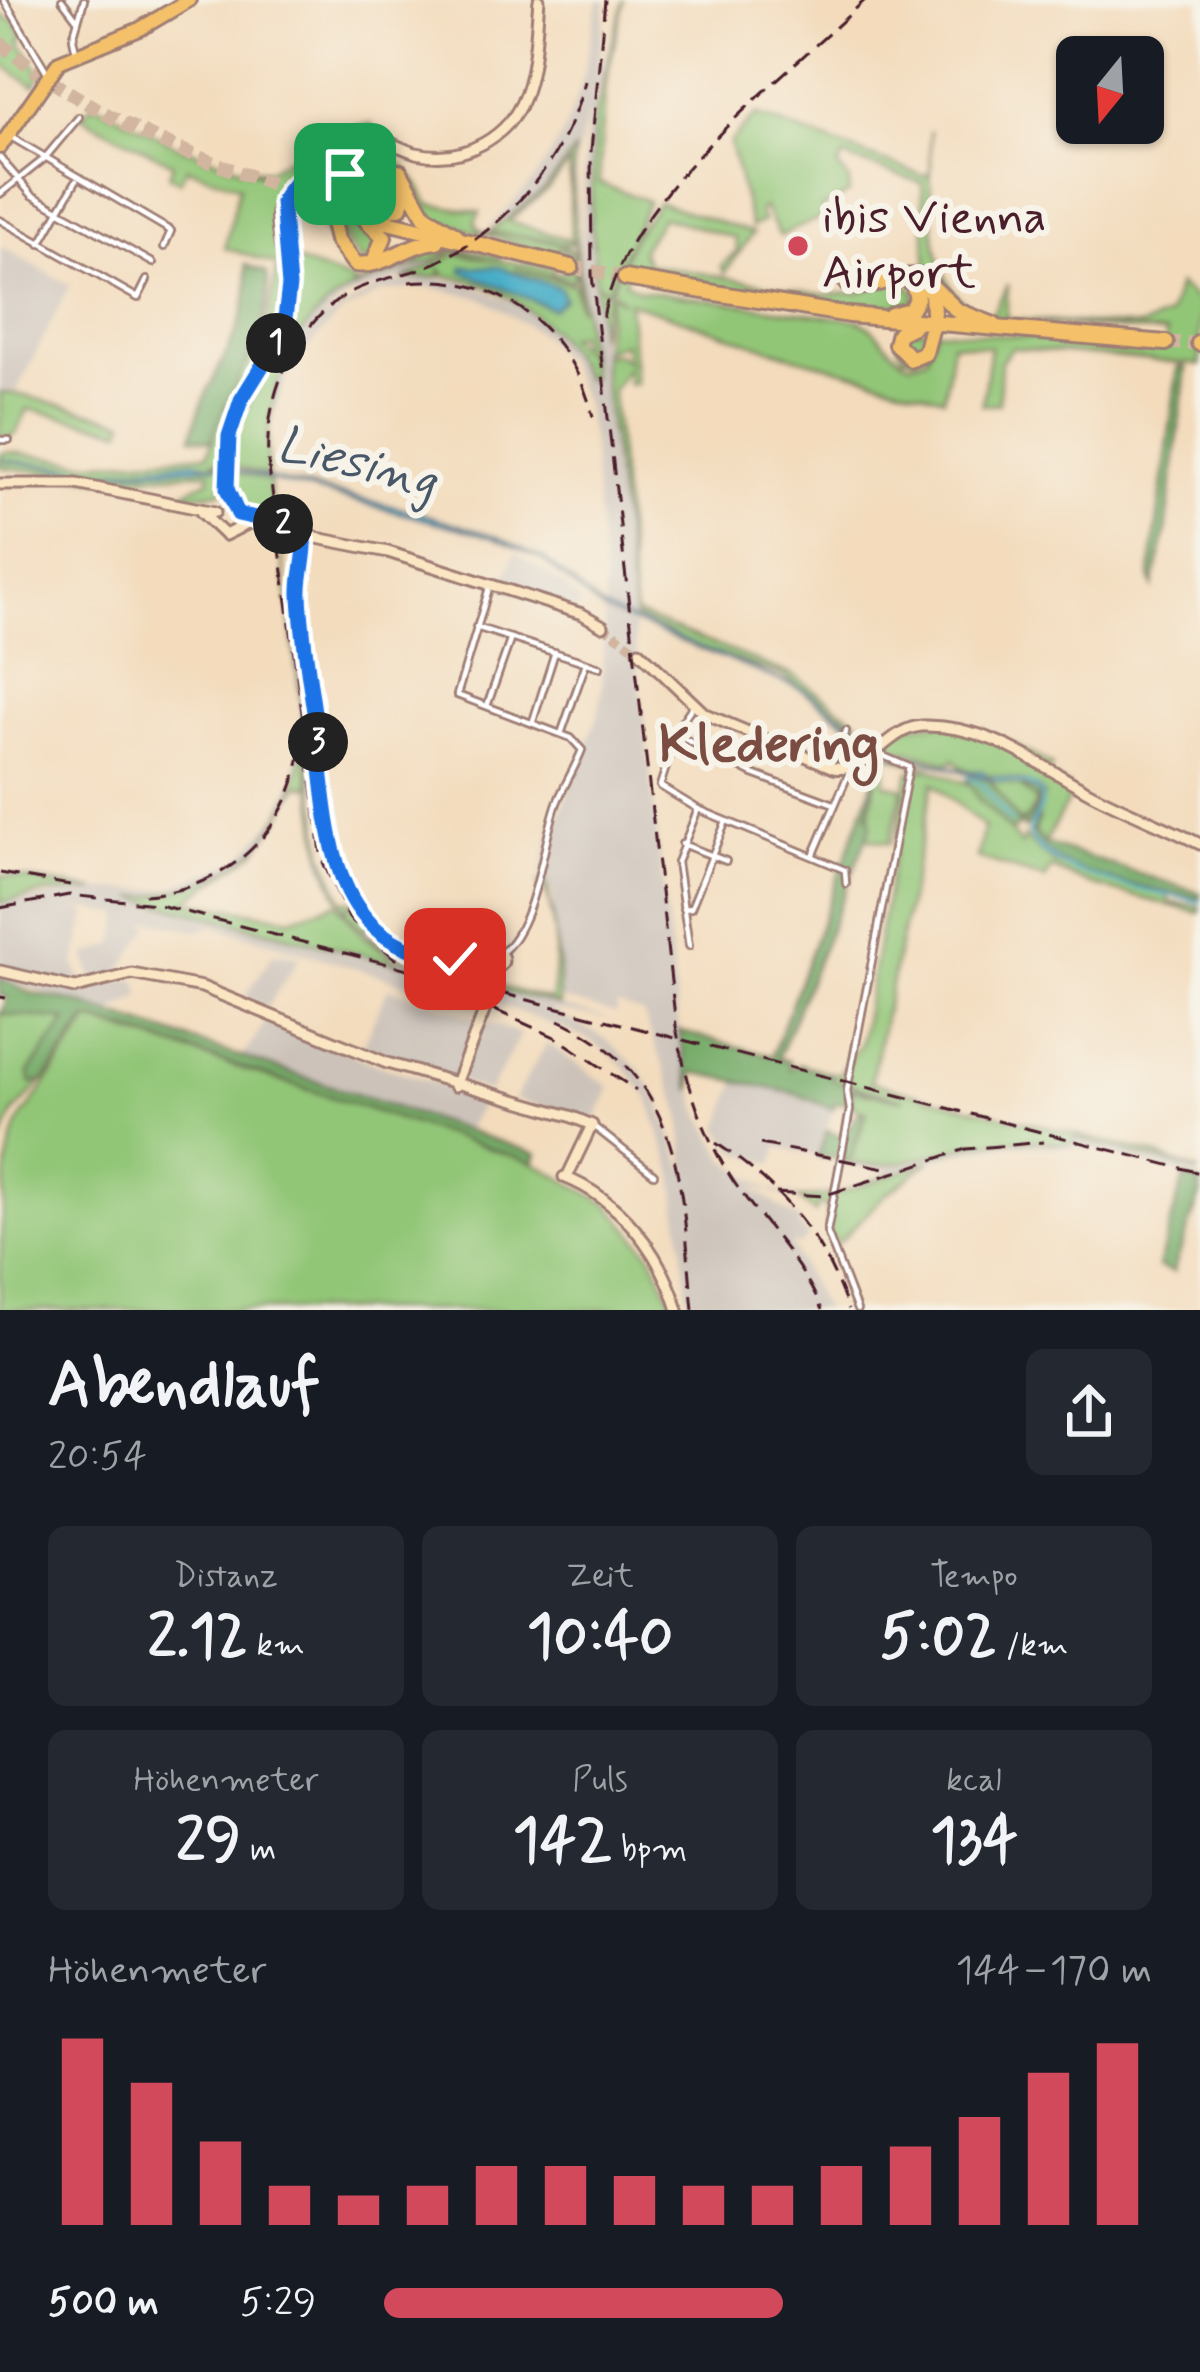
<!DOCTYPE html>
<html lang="de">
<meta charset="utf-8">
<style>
body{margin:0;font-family:Mynerve,sans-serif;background:#242831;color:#f1f3f6;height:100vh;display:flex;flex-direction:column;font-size:45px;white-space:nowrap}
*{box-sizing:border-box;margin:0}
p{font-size:39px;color:#9ea1a6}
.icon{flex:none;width:66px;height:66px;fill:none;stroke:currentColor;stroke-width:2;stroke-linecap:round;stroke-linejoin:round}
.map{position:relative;height:1310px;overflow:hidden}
.details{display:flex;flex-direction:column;background:#171b24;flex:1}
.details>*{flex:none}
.needle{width:78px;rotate:198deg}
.controls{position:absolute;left:1056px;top:36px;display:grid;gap:24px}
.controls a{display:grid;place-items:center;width:108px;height:108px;border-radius:18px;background:#171b24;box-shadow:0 3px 9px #0004;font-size:60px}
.pin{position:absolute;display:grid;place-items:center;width:102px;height:102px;color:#fff;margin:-51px;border-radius:24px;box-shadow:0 6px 18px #0006}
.km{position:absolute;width:60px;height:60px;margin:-30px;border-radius:50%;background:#222;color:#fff;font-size:33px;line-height:60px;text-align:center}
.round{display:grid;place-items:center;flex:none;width:126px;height:126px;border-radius:18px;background:#242831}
.overview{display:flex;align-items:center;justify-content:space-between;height:204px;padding:0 48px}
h1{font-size:66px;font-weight:800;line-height:90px}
.figures{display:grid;grid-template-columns:repeat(3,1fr);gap:18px;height:204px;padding:12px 48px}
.figures div{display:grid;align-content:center;border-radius:18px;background:#242831;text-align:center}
.figures b{font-size:60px;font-weight:800}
.figures small{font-size:33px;font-weight:400}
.figures p{font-size:33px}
.chart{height:336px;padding:24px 48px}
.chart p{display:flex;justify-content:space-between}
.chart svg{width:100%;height:216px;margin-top:12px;stroke:#d1495b;stroke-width:6}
ul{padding:0 48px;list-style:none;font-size:39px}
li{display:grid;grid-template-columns:192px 144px 1fr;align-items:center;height:90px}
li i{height:30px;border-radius:15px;background:#d1495b}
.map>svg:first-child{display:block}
.industrial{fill:#ccc2b9;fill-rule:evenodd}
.green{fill:#92c677;stroke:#6e7251;stroke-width:3;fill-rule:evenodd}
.forest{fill:#75ab68;stroke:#60654a;stroke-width:3}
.water{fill:#47adc7;stroke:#486679;stroke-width:3}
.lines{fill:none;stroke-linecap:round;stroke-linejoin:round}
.stream{stroke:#47adc7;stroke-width:3}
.secondary-tunnel{stroke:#d1b59f;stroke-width:9;stroke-dasharray:9 4.5;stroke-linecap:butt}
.highway-tunnel{stroke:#d1b59f;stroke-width:14;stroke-dasharray:14 7;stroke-linecap:butt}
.street-casing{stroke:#9e7d74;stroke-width:10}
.secondary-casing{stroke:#9e7d74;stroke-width:15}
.primary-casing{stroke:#9e7d74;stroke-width:18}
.highway-casing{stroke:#9e7d74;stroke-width:20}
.street{stroke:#fff;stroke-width:4.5}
.secondary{stroke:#fbe6c3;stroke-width:9}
.primary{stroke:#f4c16a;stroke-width:12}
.highway{stroke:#f4c16a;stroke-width:14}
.rail{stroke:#4a1f2b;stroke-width:3;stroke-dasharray:18 9;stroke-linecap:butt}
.route-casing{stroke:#fff;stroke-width:24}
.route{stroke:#1a73e8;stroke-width:15}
.poi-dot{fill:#d1495b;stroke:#f7f3e8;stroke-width:4.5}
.labels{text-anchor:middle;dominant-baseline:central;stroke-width:12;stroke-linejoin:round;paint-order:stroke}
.poi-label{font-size:48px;fill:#4a1f2b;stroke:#f7f3e8;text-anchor:start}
.water-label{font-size:51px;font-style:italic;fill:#495869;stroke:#f7f3e8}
.quarter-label{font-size:54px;font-weight:bold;fill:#7b4c42;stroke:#f7f3e8}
</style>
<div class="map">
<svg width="1200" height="1310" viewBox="0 0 1200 1310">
<rect width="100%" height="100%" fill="#f7f3e8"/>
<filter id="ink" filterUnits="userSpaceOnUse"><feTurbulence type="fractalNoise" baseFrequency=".00833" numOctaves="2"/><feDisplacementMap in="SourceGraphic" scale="24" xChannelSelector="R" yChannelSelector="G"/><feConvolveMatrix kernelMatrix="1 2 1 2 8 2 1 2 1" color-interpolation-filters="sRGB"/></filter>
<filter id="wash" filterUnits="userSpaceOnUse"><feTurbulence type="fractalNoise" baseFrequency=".004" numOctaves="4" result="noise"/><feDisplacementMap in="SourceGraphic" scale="48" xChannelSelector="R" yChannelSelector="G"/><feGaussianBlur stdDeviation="2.7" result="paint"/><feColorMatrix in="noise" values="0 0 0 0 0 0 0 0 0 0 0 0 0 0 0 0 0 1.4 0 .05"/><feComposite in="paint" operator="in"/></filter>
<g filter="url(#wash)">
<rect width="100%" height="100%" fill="#f3dbbc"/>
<path class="industrial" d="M598 0H606L598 81 623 0 617 40 595 98 592 261 681 1043 699 1110 726 1160 769 1190 799 1196 828 1193 789 1198 750 1186 800 1221 798 1225 809 1236 800 1245 791 1244 824 1310H689L674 1174 647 1096 623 1065 590 1040 491 1001 497 989 613 1020 548 1009 605 1038 640 1070 658 1098 686 1173 681 1112 643 1014 617 1005 616 1014 561 999 552 891 539 882 554 817H559L598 715 602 690 605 604 591 438 584 401 566 362 542 335 482 298 427 287 382 292 339 315 295 361 271 418 269 475 271 402 290 354 314 317 352 289 451 253 424 271 348 297 317 323 384 285 429 278 463 281 528 309 557 336 584 379 590 377 572 154 538 195 487 229 534 180 563 134 581 87ZM589 111 583 178 582 257 575 164Z
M0 246 70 285 14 397 0 393Z
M278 526 320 845 343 906 322 865 305 746 289 802 253 852 194 889 139 898 399 964 363 936 346 910 399 959 490 988 482 1006 214 926 199 930 91 909H69L87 912 75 964 82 981 93 979 85 955 115 944 122 915 144 919 150 926 121 970 124 980 137 979 141 996 110 1014 0 978V904L87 891 0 872 107 890 167 889 238 860 277 816 295 776 301 723Z
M515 553 562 584 581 602 578 611 501 589Z
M282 954 300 957 267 1007 245 997 272 955Z
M388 988 521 1034 489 1092 361 1049Z
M269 1016 367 1061 484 1099 467 1129 242 1058Z
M547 1043 611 1088 595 1122 514 1099Z
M736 1082 798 1094 833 1109 818 1157 779 1147 773 1164 736 1151 720 1129Z
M1076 1138 1191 1168 1200 1172V1179L1091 1150 1013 1144 957 1153 839 1190 888 1172 848 1166 851 1162 886 1167 971 1145 1037 1140 1069 1144Z"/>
<path class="green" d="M624 0 606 81 599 183 648 201 608 289 597 284 608 292 599 337 591 213 594 120Z
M0 15 14 21 24 36 20 41 41 74 34 86 0 63Z
M94 103 178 146 263 175 246 168 266 171 336 130 371 124 379 135 358 134 276 201 283 264 277 265 225 248 239 186 187 168 180 181 169 176 173 164 81 116Z
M756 115 924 176 931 174 930 130C932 185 921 305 992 315L1008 284 1006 319 1141 327 1169 315 1178 285 1200 303V365L1012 348 1001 361 999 403 982 405 990 347 952 343 944 398 789 355 629 302 636 383 628 384 627 368 612 390 635 614 795 676 876 734C890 733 901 727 914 725 961 717 1014 742 1052 766L1046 775 1069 787V798L1045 843 1034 832 1044 794C1022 770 965 781 954 759L949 763 886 744 783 675 705 650 635 618 603 375V354H618L627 361 623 343 603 351 610 293 624 302 611 289 632 239 658 202 753 233 725 273 721 266 737 252 735 238 662 217 641 251 648 264 825 295 860 292 901 279 916 292 913 305C891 321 682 279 642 272L643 266 628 268 625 282 639 290 857 320C882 329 889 356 911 363L927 357 935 331 930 330 926 351 914 358 903 355 898 345 910 328 1150 346 1151 350 1166 347V333L976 319C946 307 938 273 902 274 885 274 870 284 854 286L849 279 854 273 927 266 922 183 844 157 838 167 849 180V193L821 208 824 216 780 236 764 207 759 212 764 221 751 227 730 143Z
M348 145C395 166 401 150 429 204L480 212 475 222 480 231C511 239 551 230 575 255L573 281 515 268 574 285 579 309 574 241 569 245 490 231 545 189 574 151 572 193 587 353 580 348 578 334 568 337 588 356 591 377 584 379C559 323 502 283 446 276L439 268 442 276 403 279 457 254 499 261 442 247 367 279 337 259 318 213 289 204 293 260 354 282 352 287 413 266 427 253 453 252C422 267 388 273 357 287 284 321 265 403 268 476L231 465C238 399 280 366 291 310 298 269 277 231 290 192L313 183 320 190 354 267 432 243 497 255 502 261 553 268 552 274 569 271 572 257 558 248 556 254 432 220 406 177 352 175 338 157 347 166 356 162 357 152 342 149ZM569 163 571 241 509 221 548 189Z
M383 176 402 183 397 206 342 201 339 214 381 234 374 258 359 260 339 227 337 194 358 185 342 192 345 199Z
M277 270H285C286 344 228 390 222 463L212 461 223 468 222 492 176 496 209 480 210 472 101 479 0 467V454L10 452 89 463 208 454 232 382 264 339Z
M0 393 17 394 125 421 122 430 28 409 15 435 0 438Z
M231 470 269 481 274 518 242 512 234 504Z
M279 529 323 852 342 900 369 902 355 905 374 912 365 931 410 962 551 1000C556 972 561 904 539 884L547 885 559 961V1005C482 985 395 977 345 909L354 905 344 907C332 888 325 867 320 845Z
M303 738 310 787 299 785 256 852 186 901 291 918 337 903 363 936 400 964 135 898C230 886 296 841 303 738Z
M881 749 973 786 1021 845 1024 837 1054 863 1168 896 1170 903 1200 906V913L1094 886 1051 868 1045 879 977 858 984 827 933 783 871 1082 1153 1154 1200 1172 1076 1138 1070 1144C1036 1140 1001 1138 967 1146 922 1157 887 1172 839 1161L851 1158 867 1112 852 1106V1090L904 1099 832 1080 830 1073 839 1074 860 1044 909 771 929 769 878 752Z
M880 757 887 760 885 784 903 788 890 843 866 838 877 774 864 812Z
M990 780 1037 790 1041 800 1039 809 1040 798 1023 788 1037 801 1026 821H1014Z
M0 875 96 891 46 893 0 903Z
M0 1012 68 1019 29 1073 41 1083 14 1113 0 1146Z
M90 1020 531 1161 609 1205 651 1254 676 1310H0C0 1263 0 1136 27 1111Z
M931 1161 884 1196 838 1243 828 1233 826 1206 819 1204 815 1213 798 1199 840 1193Z"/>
<path class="forest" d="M246 265 267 273C275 335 228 383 212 441L192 437C204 374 257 328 246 265Z
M1178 367 1186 368 1166 533 1153 586 1150 576Z
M878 769 868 814 872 824 778 1058 789 1061 790 1069 800 1064 830 1073 832 1080 904 1100 853 1090 851 1103H835L833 1109 797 1094 694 1072 692 1091 679 1031 772 1056Z
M972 775 990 780 1020 824 1036 810V801L1020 786 1037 791 1039 809 1025 829 1021 824 1012 832 979 800 967 780Z
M1040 818 1034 832 1044 843 1200 893V899C1146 885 1069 883 1031 837V826Z
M0 978 31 993 75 1002 537 1154 534 1163 97 1020H87L44 1081 31 1084 29 1073 67 1020 2 1014 7 997 0 995Z
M859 1112 865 1113 851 1159 818 1157 827 1131 842 1137Z
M1184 1178 1200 1183V1195L1173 1272 1158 1267Z"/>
<path class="water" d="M463 267H500L560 288 564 299 553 309 462 271Z
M0 460 104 471 194 461 417 512 498 537 545 560 602 608 806 690 886 749 965 771H982L993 780 882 749 801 689 602 610 542 559 493 537 217 466 92 473Z"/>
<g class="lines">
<path class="stream" d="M967 777 981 784 1011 822
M994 778 1031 785 1041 793V807L1028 833C1052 880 1152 890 1200 902"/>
</g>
</g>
<g filter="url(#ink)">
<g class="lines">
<path class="secondary-tunnel" d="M603 626 639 651"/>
<path class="highway-tunnel" d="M0 43C101 125 213 168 336 203
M571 267 625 278
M1166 343H1199"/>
<g class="street-casing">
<path id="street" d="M4 0 47 72
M62 0 78 21
M76 52 73 38 84 0
M11 137 171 231 164 247
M0 158 32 195 153 263
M0 194 44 159 79 117
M0 220 138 298 147 280
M40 244 76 181
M0 440H9
M489 588 457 695 571 738 582 750C575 768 564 785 557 803 542 844 537 926 500 954
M476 627 600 667
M693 705 679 726 660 786 698 809 845 870 846 884
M487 706 511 638
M533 721 555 652
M561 734 586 663
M677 735 753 774 834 804
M830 764 846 731
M682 844 726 861
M813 856 851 768
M683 909 691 908 726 821
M689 946 677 862 698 809
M592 1125 654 1174
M857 1310 827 1232 850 1110 847 1091 909 767 879 754"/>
</g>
<g class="secondary-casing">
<path id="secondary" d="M327 161C336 147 346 137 363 136 382 136 398 148 416 153 463 164 511 137 526 92 536 63 536 30 539 0
M0 484H76L215 512
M231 507C211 396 279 385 288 297 291 266 267 224 281 196 289 179 311 175 323 163L340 164 345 179 338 189 326 191 312 180 289 189 280 208V229
M201 512 225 535 257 519
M238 514 293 526 317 538 388 552 582 614 603 626
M299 530 306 546 301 610 339 877C369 941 422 959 488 960
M639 651 705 714 834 768C869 774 887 728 922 726 988 724 1037 764 1091 793 1127 812 1165 826 1200 844
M489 960a7 7 0 1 1 14 0a7 7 0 1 1-14 0Z
M0 971 75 988 132 974 202 987 387 1063 570 1116 592 1125 569 1173
M455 1086 494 986 496 967
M564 1177C618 1198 660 1250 678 1310"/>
</g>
<g class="primary-casing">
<path id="primary" d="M0 147 59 62 140 29 189 0"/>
</g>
<g class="highway-casing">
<path id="highway" d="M345 174 400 172 425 216 456 235
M326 191 337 240 355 264C383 269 407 243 437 241
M339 210 571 267
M367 210 399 208 406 195 404 182
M367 221 384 237 375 259
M625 278 849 315 1166 343
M924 283 932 294 933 313
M847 284C870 292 896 272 922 277L958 311 994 325
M891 315 910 310 917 298 913 284 903 278
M913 326 899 333 896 344 911 359 925 353 931 330
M1199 343H1200"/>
</g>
<use href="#street" class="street"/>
<use href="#secondary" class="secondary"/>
<use href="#primary" class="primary"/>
<use href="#highway" class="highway"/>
<path class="rail" d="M605 0 591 151 592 275 676 1026C686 1083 703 1137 736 1185 766 1227 802 1262 822 1310
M409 282C500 272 572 330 593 417
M603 318C626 194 776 85 865 0
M0 873 70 885
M144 895C225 890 287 834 300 755
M0 908 69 895 155 904 1200 1173
M397 960 349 918 322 860 268 461C264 395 295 319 357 289 386 276 417 274 445 258 513 221 566 157 585 81
M0 997 6 998
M468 998 557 1038 636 1090
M559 1020C686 1078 681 1189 693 1310
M716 1143C779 1185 824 1236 848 1310
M760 1144 890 1169
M776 1193 823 1196 966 1149 1043 1142"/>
</g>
</g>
<g class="lines" filter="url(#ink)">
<g class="route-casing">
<path id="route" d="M345 174 334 191C311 190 300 164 282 202L289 286 285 318 272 350 241 400 229 436 227 489 238 514 292 526 305 540C306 558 299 576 300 595 302 641 311 687 317 733 329 830 327 949 455 959"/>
</g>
<use href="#route" class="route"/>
</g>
<circle class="poi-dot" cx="798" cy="246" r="12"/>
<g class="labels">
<g class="poi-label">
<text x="822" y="218">ibis Vienna<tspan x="822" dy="55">Airport</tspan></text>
</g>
<g class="water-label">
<text transform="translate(357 464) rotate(14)">Liesing</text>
</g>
<g class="quarter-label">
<text x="769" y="746">Kledering</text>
</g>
</g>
</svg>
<div class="controls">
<a><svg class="needle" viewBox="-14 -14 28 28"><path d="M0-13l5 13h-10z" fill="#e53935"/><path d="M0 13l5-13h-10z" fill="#9ea1a6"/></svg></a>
</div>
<div class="pin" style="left:345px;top:174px;background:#1e9e55"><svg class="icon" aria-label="arrive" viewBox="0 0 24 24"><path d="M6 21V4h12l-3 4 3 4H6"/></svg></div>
<div class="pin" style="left:455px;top:959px;background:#d93025"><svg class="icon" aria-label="check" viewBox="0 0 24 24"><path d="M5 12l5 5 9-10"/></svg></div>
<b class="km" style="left:276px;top:343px">1</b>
<b class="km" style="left:283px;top:524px">2</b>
<b class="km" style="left:318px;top:742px">3</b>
</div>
<section class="details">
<div class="overview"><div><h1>Abendlauf</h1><p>20:54</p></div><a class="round"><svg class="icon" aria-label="share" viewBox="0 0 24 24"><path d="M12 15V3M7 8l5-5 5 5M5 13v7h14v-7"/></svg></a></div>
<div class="figures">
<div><p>Distanz</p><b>2.12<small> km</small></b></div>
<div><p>Zeit</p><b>10:40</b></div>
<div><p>Tempo</p><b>5:02<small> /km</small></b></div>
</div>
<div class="figures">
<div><p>Höhenmeter</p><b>29<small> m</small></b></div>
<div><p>Puls</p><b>142<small> bpm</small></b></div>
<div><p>kcal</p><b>134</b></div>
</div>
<div class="chart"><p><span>Höhenmeter</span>144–170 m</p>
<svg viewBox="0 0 160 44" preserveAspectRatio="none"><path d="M5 44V6M15 44V15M25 44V27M35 44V36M45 44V38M55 44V36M65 44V32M75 44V32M85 44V34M95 44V36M105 44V36M115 44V32M125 44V28M135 44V22M145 44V13M155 44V7"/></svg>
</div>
<ul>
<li><b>500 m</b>5:29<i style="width:52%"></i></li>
</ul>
</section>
